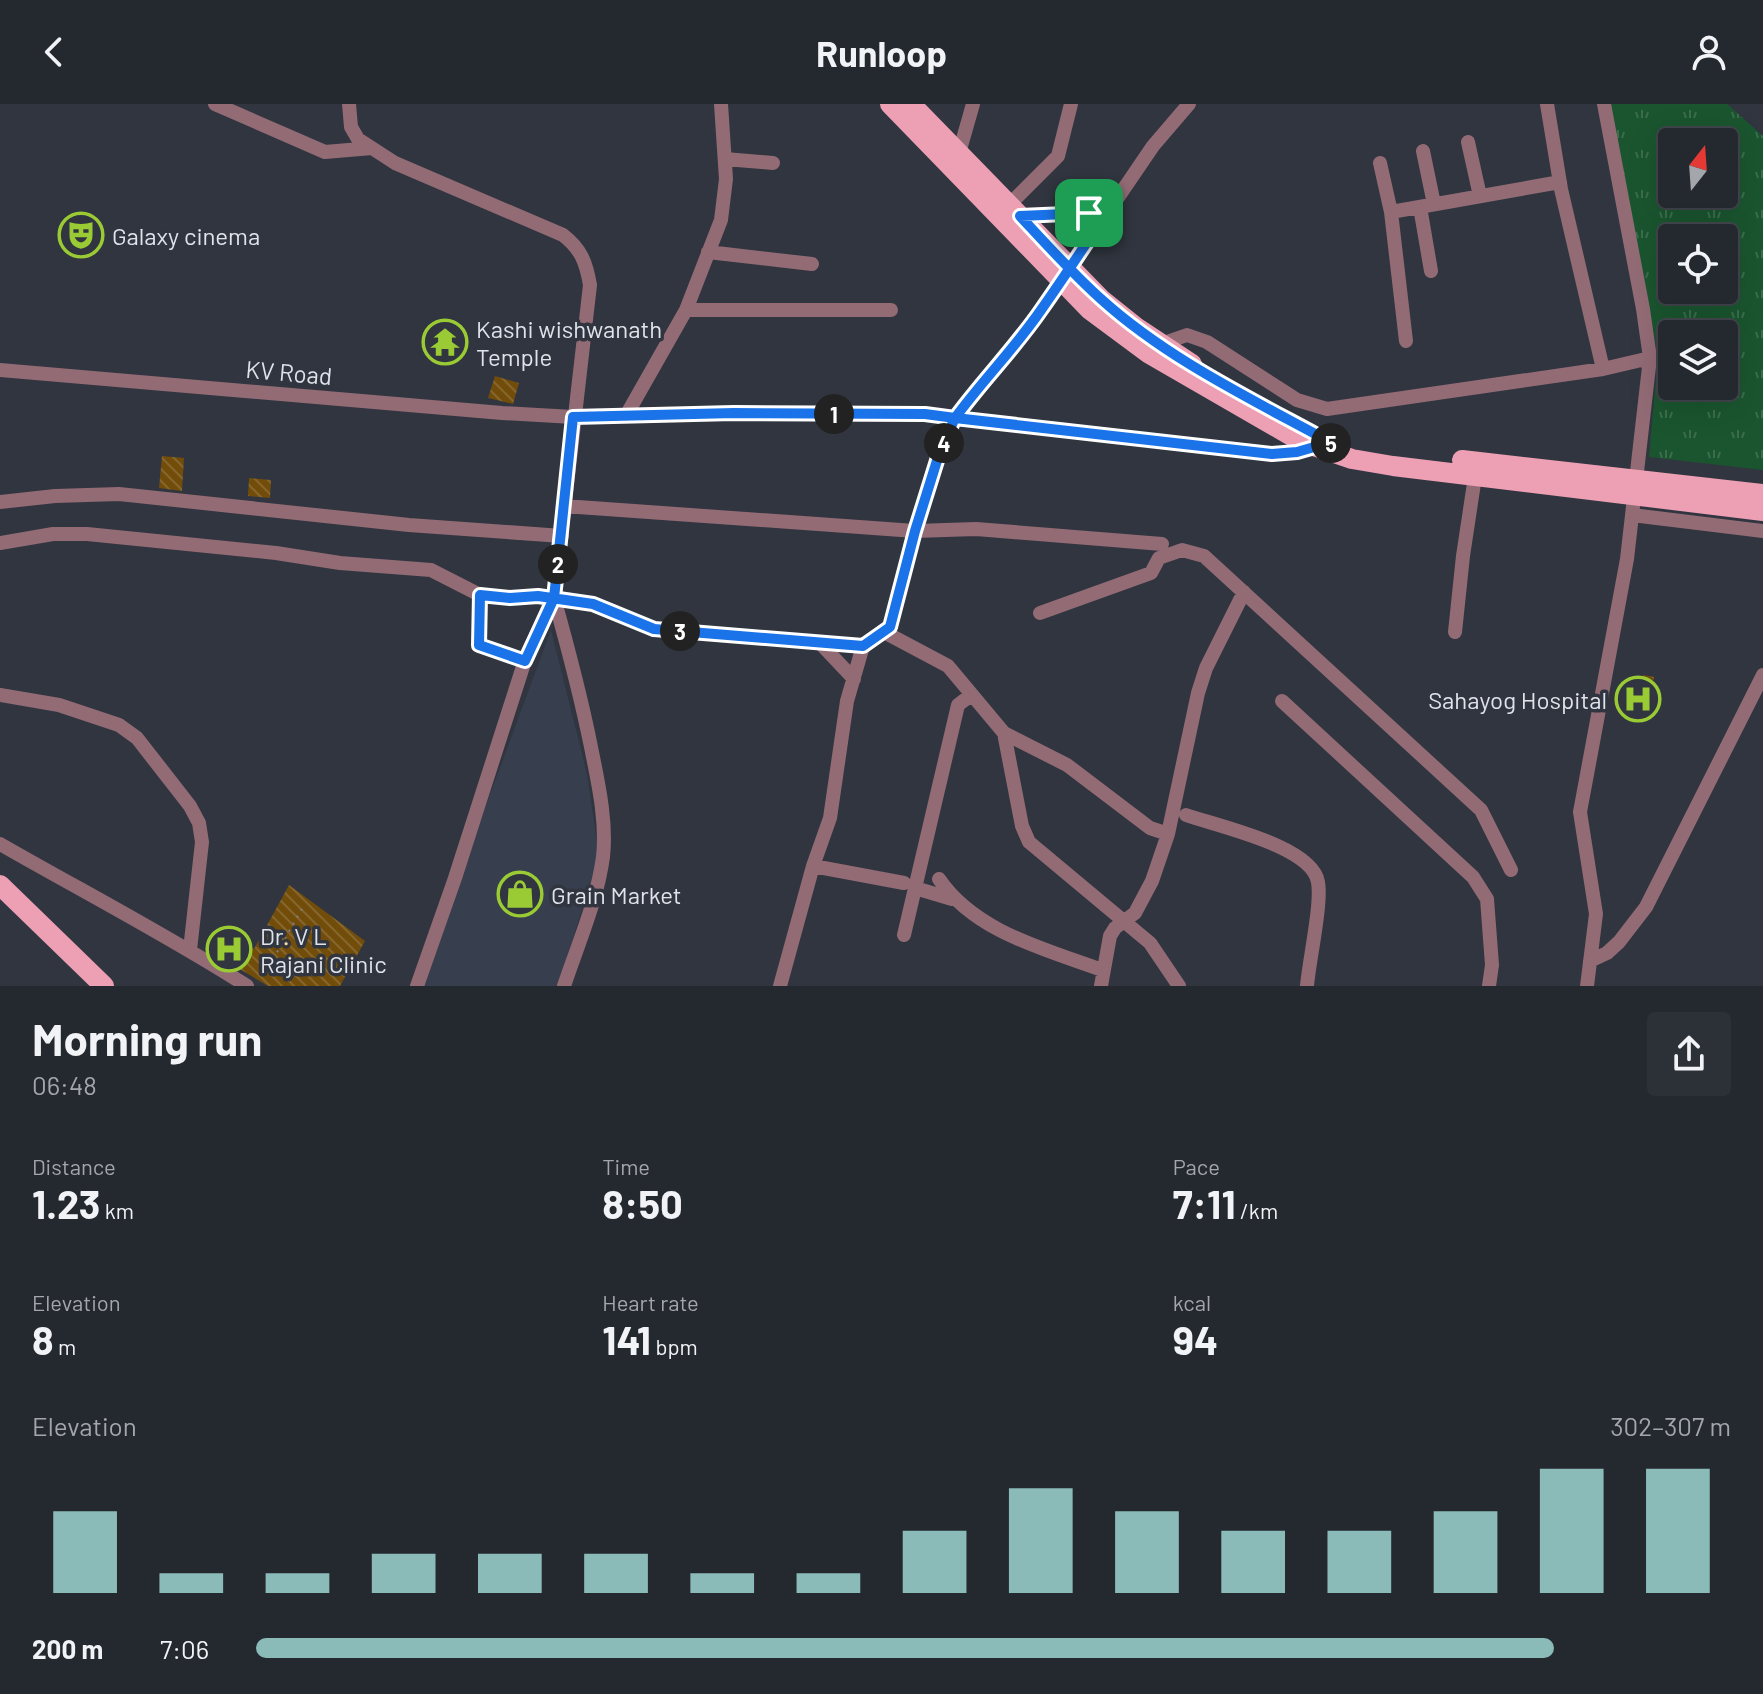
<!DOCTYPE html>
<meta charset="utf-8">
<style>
body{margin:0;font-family:Barlow,sans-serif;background:#2c3037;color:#f1f3f6;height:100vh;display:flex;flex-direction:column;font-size:30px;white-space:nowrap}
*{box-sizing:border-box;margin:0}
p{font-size:26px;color:#a3a6aa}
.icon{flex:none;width:44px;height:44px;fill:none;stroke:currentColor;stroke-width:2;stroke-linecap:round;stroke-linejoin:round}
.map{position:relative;height:882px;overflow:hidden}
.panel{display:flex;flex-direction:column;background:#24282f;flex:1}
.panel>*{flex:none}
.needle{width:52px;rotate:17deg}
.tools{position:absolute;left:1658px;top:24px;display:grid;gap:16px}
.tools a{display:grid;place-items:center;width:80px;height:80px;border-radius:8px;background:#24282f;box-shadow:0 8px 32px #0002,0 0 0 2px #41444b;font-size:40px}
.pin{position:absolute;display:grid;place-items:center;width:68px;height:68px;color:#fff;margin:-34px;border-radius:16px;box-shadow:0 4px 12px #0006}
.km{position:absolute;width:40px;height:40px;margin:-20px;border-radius:50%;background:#222;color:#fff;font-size:22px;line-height:40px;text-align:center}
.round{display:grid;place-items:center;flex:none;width:84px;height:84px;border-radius:8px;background:#2c3037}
.overview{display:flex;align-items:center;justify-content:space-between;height:136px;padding:0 32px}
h1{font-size:44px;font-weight:700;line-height:60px}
.stats{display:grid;grid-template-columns:repeat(3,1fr);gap:12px;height:136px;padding:8px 32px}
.stats div{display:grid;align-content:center}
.stats b{font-size:40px;font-weight:700}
.stats small{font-size:22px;font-weight:400}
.stats p{font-size:22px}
.chart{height:224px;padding:16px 32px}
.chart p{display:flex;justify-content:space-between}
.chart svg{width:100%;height:144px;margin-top:8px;stroke:#8bbbb9;stroke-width:6}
ul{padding:0 32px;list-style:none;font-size:26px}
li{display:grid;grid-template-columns:128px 96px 1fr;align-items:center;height:60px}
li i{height:20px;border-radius:10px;background:#8bbbb9}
header{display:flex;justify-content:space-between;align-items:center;height:104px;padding:0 32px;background:#24282f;font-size:36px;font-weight:700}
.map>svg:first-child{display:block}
.built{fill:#373e4e}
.grass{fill:url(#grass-tufts);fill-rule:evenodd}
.building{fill:url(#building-back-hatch)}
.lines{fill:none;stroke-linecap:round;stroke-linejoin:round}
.path{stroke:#7b7f88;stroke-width:2;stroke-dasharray:2 6;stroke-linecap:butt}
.minor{stroke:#926b75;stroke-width:14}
.primary{stroke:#ed9fb4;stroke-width:20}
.route-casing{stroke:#fff;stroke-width:16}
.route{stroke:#1a73e8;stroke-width:10}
.labels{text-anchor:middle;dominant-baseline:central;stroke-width:7;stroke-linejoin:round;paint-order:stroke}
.poi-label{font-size:24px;fill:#e0e4ea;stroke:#30353f;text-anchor:start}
.street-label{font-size:24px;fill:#e0e4ea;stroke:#30353f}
</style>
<header><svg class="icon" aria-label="back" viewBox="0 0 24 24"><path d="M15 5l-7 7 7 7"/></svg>Runloop<svg class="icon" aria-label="person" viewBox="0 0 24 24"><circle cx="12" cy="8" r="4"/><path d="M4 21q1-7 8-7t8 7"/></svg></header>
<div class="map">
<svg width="1763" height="882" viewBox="0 0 1763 882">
<defs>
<pattern id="grass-tufts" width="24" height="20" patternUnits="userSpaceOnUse" patternTransform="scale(2)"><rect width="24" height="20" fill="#1a552f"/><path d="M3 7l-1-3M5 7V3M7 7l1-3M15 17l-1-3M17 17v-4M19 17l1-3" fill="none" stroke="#3b6d4d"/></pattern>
<pattern id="building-back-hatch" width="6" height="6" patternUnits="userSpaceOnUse" patternTransform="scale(2)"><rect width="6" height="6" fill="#724d09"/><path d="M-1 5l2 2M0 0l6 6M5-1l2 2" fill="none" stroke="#86662d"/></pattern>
</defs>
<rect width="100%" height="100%" fill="#30353f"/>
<path class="built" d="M551 526 587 670 599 751 558 882H419Z"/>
<path class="grass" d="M1610 0H1727L1763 32V366L1649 353 1658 251ZM1672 38H1724V90H1672ZM1672 134H1724V186H1672ZM1672 230H1724V282H1672Z"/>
<path class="building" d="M495 272 519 279 513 300 488 294Z
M162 352 184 354 182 387 159 384Z
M249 374 271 376 270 394 248 392Z
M1643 571 1654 573 1648 602 1627 597 1629 586 1640 589Z
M289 781 365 837 340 882H268L216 851 229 830 254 845Z"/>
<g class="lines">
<path class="path" d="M288 869 271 859 304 801"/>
<path class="minor" d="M215 0 325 48 372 44
M349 0 351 23 358 35 395 59 563 131C581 145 586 158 590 181L554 494 527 550 455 774 417 882
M1547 0 1561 85 1603 265
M1468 38 1480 92
M1423 47 1434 100
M959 49 973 0
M725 55 773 59
M1380 59 1391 108 1406 237
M1009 101 1058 52 1071 0
M1420 103 1431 167
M1391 108 1560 78
M1020 112 1089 109 1111 102
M708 148 812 160
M686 206H891
M1161 240 1187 231 1207 238 1297 296 1327 305 1603 265 1650 254
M0 266 502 309 573 313 734 309 925 310 1272 350 1297 348 1335 337
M627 310 686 206 721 116 726 75 721 0
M0 398 55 392 119 390 409 421 562 432
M564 402 915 427 976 425 1162 440
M1632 411 1763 427
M0 439 53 430H87L276 449 340 459 431 466 480 491 510 494 538 492 593 500 654 525 863 542 890 523 915 427 940 347 955 314 1042 205 1153 42 1189 0
M480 491 479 541 525 557
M554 494C568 544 581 593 591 643 598 678 607 717 603 753 597 797 578 840 564 882
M1040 509 1151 469 1159 454 1182 446 1204 452 1481 706 1511 766
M884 528 948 562 1004 629 1022 722 1029 738 1150 839 1179 882
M1455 528 1463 452 1476 366
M820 539 854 575
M0 591 59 601 119 621 137 634 190 702 199 719 202 738 190 846
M1282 597 1473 773 1487 795 1492 861 1489 882
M1004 629 1067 661 1150 724 1168 730
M1186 711C1217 722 1312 742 1318 778 1322 800 1309 857 1307 882
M0 740C82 787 167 831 247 882
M813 762 904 779
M939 775C975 828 1045 845 1102 866
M915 784 952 795
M904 831 958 601 971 591
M1590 857 1607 849 1619 838 1646 803 1763 571
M780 882 813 762 830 714 847 597 863 542
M1101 882 1110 832 1115 824 1135 809 1152 777 1168 730 1198 589 1206 564 1244 488
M1587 882 1596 810 1580 708 1627 455 1650 254 1643 205 1604 0"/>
<path class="primary" d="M890 0 1090 206 1148 249 1302 338 1352 355 1393 362 1763 407
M911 0 1101 195 1136 223 1192 260
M1462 356 1763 390
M0 781 104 882"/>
</g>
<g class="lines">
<g class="route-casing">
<path id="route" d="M1089 109 1111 102C1088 137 1065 172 1041 206 1015 244 982 277 955 314L925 310 734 309 573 313 554 494 525 557 479 541 480 491 510 494 538 492 593 500 654 525 863 542 890 523 915 427 940 347 955 314 1272 350 1297 348 1335 337 1317 331C1243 291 1164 252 1101 195 1072 169 1046 140 1020 112L1089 109"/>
</g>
<use href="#route" class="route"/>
</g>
<defs>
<g id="theatre-ring" transform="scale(2.3)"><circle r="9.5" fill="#30353f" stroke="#9acb34" stroke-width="1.5"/><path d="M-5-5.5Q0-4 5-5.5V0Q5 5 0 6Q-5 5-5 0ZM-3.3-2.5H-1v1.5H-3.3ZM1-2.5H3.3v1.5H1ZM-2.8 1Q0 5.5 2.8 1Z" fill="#9acb34"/></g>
<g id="temple-ring" transform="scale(2.3)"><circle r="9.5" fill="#30353f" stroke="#9acb34" stroke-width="1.5"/><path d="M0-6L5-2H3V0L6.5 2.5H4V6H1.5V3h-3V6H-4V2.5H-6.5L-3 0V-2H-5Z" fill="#9acb34"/></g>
<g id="hospital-ring" transform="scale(2.3)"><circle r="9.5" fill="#30353f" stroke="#9acb34" stroke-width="1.5"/><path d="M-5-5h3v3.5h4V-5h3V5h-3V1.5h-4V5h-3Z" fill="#9acb34"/></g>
<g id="shop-ring" transform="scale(2.3)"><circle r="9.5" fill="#30353f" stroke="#9acb34" stroke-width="1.5"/><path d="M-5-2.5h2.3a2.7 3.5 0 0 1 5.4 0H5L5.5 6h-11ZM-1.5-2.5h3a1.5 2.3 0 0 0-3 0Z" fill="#9acb34"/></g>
</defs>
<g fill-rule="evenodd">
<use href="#theatre-ring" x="81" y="131"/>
<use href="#temple-ring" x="445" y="238"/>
<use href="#hospital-ring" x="1638" y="595"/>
<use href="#shop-ring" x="520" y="790"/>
<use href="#hospital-ring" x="229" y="845"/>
</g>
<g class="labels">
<g class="poi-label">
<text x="112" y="131">Galaxy cinema</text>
<text x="476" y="224">Kashi wishwanath<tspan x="476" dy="28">Temple</tspan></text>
<text x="1607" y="595" text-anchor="end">Sahayog Hospital</text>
<text x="551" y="790">Grain Market</text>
<text x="260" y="831">Dr. V L<tspan x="260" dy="28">Rajani Clinic</tspan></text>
</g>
<g class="street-label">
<text transform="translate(289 268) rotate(5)">KV Road</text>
</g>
</g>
</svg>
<div class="tools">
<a><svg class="needle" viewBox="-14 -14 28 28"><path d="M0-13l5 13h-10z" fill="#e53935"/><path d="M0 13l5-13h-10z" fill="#a3a6aa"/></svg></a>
<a><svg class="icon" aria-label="locate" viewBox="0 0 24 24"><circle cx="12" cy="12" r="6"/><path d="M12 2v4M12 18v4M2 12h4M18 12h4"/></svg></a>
<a><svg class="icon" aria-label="layers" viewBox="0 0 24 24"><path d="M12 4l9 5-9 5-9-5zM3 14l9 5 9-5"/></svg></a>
</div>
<div class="pin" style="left:1089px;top:109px;background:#1e9e55"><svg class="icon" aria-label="arrive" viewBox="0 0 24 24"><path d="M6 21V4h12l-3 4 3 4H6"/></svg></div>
<b class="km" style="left:834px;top:310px">1</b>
<b class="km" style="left:558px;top:460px">2</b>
<b class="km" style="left:680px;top:527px">3</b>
<b class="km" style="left:944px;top:339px">4</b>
<b class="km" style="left:1331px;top:339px">5</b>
</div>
<section class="panel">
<div class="overview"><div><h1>Morning run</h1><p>06:48</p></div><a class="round"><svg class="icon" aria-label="share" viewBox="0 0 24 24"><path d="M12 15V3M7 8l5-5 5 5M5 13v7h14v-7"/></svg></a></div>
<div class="stats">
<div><p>Distance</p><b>1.23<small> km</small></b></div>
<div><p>Time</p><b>8:50</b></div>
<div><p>Pace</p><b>7:11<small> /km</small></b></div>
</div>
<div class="stats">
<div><p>Elevation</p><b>8<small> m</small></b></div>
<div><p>Heart rate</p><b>141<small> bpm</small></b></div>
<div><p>kcal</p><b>94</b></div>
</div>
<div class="chart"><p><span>Elevation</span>302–307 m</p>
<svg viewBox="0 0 160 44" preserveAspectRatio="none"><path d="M5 44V19M15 44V38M25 44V38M35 44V32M45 44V32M55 44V32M65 44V38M75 44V38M85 44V25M95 44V12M105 44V19M115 44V25M125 44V25M135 44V19M145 44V6M155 44V6"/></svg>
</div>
<ul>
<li><b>200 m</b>7:06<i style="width:88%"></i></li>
</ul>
</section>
